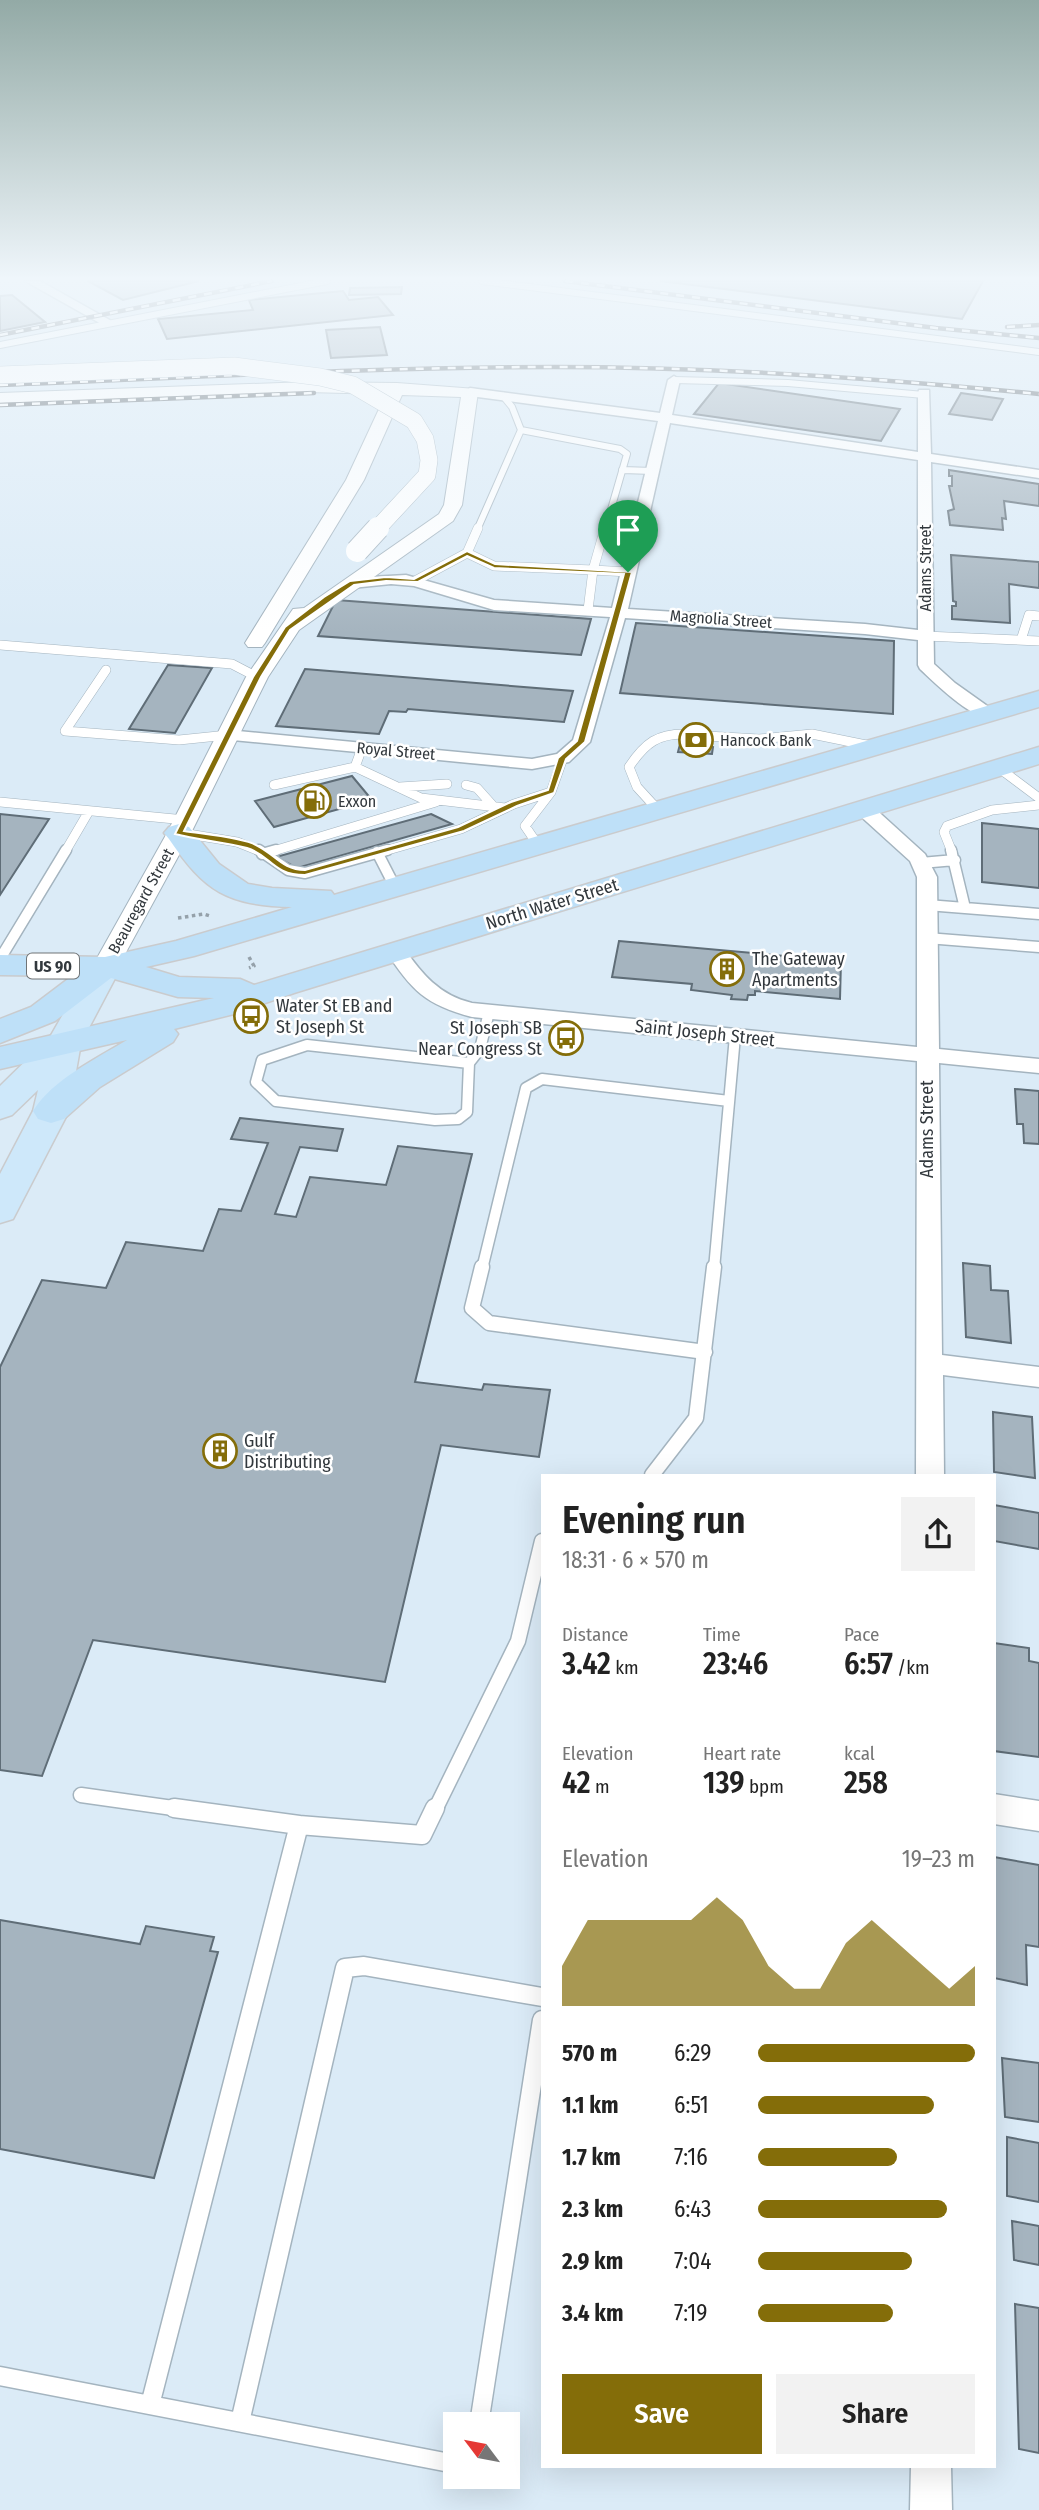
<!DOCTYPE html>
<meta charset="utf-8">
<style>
body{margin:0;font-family:"Fira Sans Condensed",sans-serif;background:#f2f2f2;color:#222;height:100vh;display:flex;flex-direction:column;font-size:26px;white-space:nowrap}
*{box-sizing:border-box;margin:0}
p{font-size:23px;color:#767676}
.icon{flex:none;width:38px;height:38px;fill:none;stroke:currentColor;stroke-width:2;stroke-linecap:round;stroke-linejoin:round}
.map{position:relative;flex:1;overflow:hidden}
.details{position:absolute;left:541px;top:1474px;width:455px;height:994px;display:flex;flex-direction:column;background:#fff;border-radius:0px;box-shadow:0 7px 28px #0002}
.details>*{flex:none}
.needle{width:46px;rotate:302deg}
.fabs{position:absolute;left:443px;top:2412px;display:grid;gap:14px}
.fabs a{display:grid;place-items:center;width:77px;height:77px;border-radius:0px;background:#fff;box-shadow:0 7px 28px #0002;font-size:35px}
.pin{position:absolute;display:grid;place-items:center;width:60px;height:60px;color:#fff;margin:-72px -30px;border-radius:50% 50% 50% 0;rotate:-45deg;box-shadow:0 0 7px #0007}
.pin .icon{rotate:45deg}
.round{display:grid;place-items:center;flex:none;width:74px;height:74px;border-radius:0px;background:#f2f2f2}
.headline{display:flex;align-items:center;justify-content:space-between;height:119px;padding:0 21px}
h1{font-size:38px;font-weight:600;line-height:52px}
.metrics{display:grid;grid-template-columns:repeat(3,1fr);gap:10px;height:119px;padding:7px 21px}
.metrics div{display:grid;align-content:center}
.metrics b{font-size:30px;font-weight:600}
.metrics small{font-size:19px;font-weight:400}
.metrics p{font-size:19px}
.chart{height:196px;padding:14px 21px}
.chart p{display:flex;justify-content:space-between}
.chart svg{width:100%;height:126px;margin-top:7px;fill:#846d09;opacity:.7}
.button{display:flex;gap:14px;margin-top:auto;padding:14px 21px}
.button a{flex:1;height:80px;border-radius:0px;background:#846d09;color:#fff;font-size:28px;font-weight:600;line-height:80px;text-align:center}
.button a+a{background:#f2f2f2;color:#222}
ul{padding:0 21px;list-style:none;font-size:23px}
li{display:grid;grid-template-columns:112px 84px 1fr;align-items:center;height:52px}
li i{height:18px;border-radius:9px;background:#846d09}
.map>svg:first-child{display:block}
.building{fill:#a5b4bf;stroke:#5f6d77;stroke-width:2}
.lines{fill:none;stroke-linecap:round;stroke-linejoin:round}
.service-far4-casing{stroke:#a4b4bf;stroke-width:8}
.service-far3-casing{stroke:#a4b4bf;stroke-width:10}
.service-far2-casing{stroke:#a4b4bf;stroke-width:13}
.service-far1-casing{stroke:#a4b4bf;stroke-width:17}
.service-casing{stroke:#a4b4bf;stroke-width:21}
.minor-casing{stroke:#a4b4bf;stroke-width:3}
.tertiary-casing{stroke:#a4b4bf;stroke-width:2}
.primary-casing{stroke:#cacbcd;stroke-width:3}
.trunk-casing{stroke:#cacbcd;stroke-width:3}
.path{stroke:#95a1aa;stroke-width:3.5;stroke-dasharray:3.5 3.5;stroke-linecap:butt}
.service-far4{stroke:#fff;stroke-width:6}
.service-far3{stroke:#fff;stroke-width:9}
.service-far2{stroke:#fff;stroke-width:10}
.service-far1{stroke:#fff;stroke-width:14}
.service{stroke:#fff;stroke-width:18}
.minor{fill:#fff;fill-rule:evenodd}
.tertiary{fill:#fff;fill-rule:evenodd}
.primary{fill:#cee8fa;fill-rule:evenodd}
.trunk{fill:#bee0f8;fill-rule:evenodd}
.rail-casing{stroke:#606970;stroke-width:4.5}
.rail{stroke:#fff;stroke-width:2.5;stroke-dasharray:8;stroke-linecap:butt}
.tertiary-bridge-far1-casing{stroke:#a4b4bf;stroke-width:18;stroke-linecap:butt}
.tertiary-bridge-casing{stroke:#a4b4bf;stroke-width:24;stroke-linecap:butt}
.tertiary-bridge-far1{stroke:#fff;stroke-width:17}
.tertiary-bridge{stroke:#fff;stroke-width:22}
.route{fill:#846d09;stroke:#fff;stroke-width:2;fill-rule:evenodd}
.labels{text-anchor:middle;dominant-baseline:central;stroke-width:5;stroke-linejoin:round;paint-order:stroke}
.far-street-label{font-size:16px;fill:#32383d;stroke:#fff}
.far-poi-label{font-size:16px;fill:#32383d;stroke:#fff;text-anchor:start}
.shield{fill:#fff;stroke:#707477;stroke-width:2}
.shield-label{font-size:16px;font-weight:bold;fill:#32383d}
.street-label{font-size:18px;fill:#32383d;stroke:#fff}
.poi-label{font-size:18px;fill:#32383d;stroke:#fff;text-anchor:start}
</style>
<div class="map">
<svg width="1039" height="2510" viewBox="0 0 1039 2510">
<rect width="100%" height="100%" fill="#dbebf7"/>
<path class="building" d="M88 281H199L123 300Z
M660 281H983L962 319Z
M402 287 401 294 349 295 350 288Z
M343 291 349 300 378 297 393 315 167 339 158 319 253 310 249 300Z
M12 295 45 322 0 331V296Z
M380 327 387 355 331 358 326 330Z
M719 383 900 409 881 441 694 414Z
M961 393 1003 399 992 420 949 414Z
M949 470 1039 484V506L1004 501 1006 519 1002 518 1003 530 950 525 948 511 954 509 949 486H952V476H949Z
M951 555 1039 562V588L1009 584 1010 623 952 619V606H956V602L953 601Z
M336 600 591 619 581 655 318 636Z
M636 623 894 641 893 714 620 693Z
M168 665 212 668 175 733 129 729Z
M305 669 573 691 564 722 408 709 406 712 389 711 379 734 276 726Z
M688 731 708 733 706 746 713 747 712 754 678 752 680 744H686Z
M352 776 372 800 274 827 255 801Z
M0 814 49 819 0 895Z
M431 814 452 824 297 868 276 857Z
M982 823 1039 829V888L982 882Z
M619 941 841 961 840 999 755 991V995H748L747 1000 731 999 732 995 691 990 692 984 612 977Z
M1015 1089 1039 1091V1144L1024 1143 1023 1124H1017Z
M240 1118 343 1129 337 1151 300 1147 275 1214 296 1217 310 1177 386 1185 398 1146 472 1154 415 1382 482 1390 484 1384 550 1390 539 1457 441 1445 385 1682 93 1640 42 1776 0 1770V1367L42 1280 106 1288 126 1242 203 1251 219 1209 241 1211 268 1143 231 1139Z
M963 1263 990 1266 991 1290 1008 1291 1011 1343 966 1337Z
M993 1412 1032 1417 1035 1478 994 1472Z
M994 1505 1039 1513V1549L994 1541Z
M994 1643 1029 1648V1661L1039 1663V1757L994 1751Z
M994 1857 1039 1865V1947L1026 1945 1027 1985 994 1978Z
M0 1920 140 1944 146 1926 214 1937 210 1951 218 1952 154 2178 0 2149Z
M1002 2058 1039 2063V2122L1005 2117Z
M1007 2137 1039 2143V2202L1007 2196Z
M1012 2221 1039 2226V2265L1014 2260Z
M1015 2304 1039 2308V2453L1019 2449Z"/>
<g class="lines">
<g class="service-far4-casing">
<path id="service-far4" d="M482 281 1039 352
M0 345 327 281
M674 380 788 383 924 395
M521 430 620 449 627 454 605 530
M622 470 653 471
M608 520 640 522
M477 530 521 430 512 407 503 396"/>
</g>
<g class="service-far3-casing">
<path id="service-far3" d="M467 553 494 566 593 570 605 528
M415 581 467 553 478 528
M588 610 593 570 628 572
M925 636 1039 641
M1021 640 1029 615 1039 616
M0 645 232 664 257 677
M106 670 65 731 179 740 228 735
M707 736 759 739 812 734 871 746
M362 748 355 767 421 798 505 808
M999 768 1039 798
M274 785 355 767
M466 785 477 788 494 807
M400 787 447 784
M0 802 185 820
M659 811 637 787 629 767C645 743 658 733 687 734
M182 833 237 842 262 852
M538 845 525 826 551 792 563 758
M65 852 89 811
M270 852 436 802
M381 852 461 829 514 804 551 792
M952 852 944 832 947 826 992 810 1039 805"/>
</g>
<g class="service-far2-casing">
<path id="service-far2" d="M259 850 288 870 305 873 387 850
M377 852 395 887
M262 854 276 850
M921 863 955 860
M927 905 965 908 951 850
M965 908 1039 914
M927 938 1039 947
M0 959 66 850
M307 1045 469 1063 467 1112 458 1119 435 1120 276 1101 256 1082 262 1060Z
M469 1063 480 1049 489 1012
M482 1269 526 1088 542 1079 729 1101
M714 1269 735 1036"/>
</g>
<g class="service-far1-casing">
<path id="service-far1" d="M482 1267 472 1308 489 1323 705 1352
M652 1475 696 1418 714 1267
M81 1795 187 1810
M435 1810 518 1641 542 1541"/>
</g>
<g class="service-casing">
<path id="service" d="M174 1808 299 1825
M0 2376 455 2464
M150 2405 299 1825 422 1835 435 1808
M240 2422 345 1968 364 1966 542 1997
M479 2424 542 2020"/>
</g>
<g class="minor-casing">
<path id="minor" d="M25 281H40L115 323 105 326Z
M674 376 680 380 672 415 918 452V393L919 390H929L931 454 1039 470V478L931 462 934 664 955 683 993 710 996 714 993 718C974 722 934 682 920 669L918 665V640L865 634 625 618 590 742 569 762 532 769 222 739 219 735 228 730 532 759 557 754 573 740 610 617 494 610 414 586 391 584 352 588 344 583 352 578 406 575 494 600 612 608 658 421 470 396 464 392 470 388 660 413 668 380ZM670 423 918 460V630L865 624 628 609Z
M864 803 871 805 925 854 937 877 939 1049 1039 1059V1073L939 1063 942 1355 1039 1367V1387L943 1375 944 1475H916L917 1061 472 1017C426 1005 411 990 386 951L389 947H403C422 974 439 995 472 1003L917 1047V877L910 861 857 813 855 809 857 805Z
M994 1794 1039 1801V1831L994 1824Z
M911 2466H951L952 2510H910Z"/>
</g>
<g class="tertiary-casing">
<path id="tertiary" d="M307 382 397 383 476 389 478 392 462 505 453 521 299 630 268 677 191 833 118 967 114 973 105 975 96 973 92 967 167 833 246 677 293 609 304 608 439 514 444 505 461 397 402 395 364 480 265 643 262 647H248L245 643 346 480 386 394 307 392 0 403V393Z"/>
</g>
<g class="primary-casing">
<path id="primary" d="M105 957 116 960 121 967 81 1043 69 1111 13 1219 0 1223V1174L33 1111 38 1090 12 1115 0 1119V1086L50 1037 94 960Z"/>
</g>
<g class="trunk-casing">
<path id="trunk" d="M1039 691V707L194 956 146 967 179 977 240 979 254 985 1039 747V764L294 993 234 1014 174 1029 178 1034 173 1042 100 1087 64 1119 51 1123 38 1119 33 1111C53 1079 96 1059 127 1040L0 1069V1047L214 998 178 997 111 978 55 1021 0 1043V1019L31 1007 72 976 0 975V955L105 957 176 941 292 907C227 905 205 892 169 839L164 833 169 827 179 824 189 827 219 864 248 884 272 888 331 891 334 895Z"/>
</g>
<path class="path" d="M178 918 204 914 210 916
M249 957 254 966 249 968"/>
<use href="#service-far4" class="service-far4"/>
<use href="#service-far3" class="service-far3"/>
<use href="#service-far2" class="service-far2"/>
<use href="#service-far1" class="service-far1"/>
<use href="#service" class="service"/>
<use href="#minor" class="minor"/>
<use href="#tertiary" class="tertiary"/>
<use href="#primary" class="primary"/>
<use href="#trunk" class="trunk"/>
<g class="rail-casing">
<path id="rail" d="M565 281 936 328 1039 338
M1007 327 1039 325
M0 335 272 281
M0 385C185 378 369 367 554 367 716 367 878 378 1039 394
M0 405 314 393"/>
</g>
<use href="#rail" class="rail"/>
<g class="tertiary-bridge-far1-casing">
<path id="tertiary-bridge-far1" d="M0 375 234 366 320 377 353 385 414 421 425 439 429 460 427 475 376 530"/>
</g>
<g class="tertiary-bridge-casing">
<path id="tertiary-bridge" d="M357 551 378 528"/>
</g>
<use href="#tertiary-bridge-far1" class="tertiary-bridge-far1"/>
<use href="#tertiary-bridge" class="tertiary-bridge"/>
</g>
<linearGradient id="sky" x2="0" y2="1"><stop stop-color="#93aaa6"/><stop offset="0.44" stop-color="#eff6fb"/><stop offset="1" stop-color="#eff6fb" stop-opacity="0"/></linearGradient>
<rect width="1039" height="633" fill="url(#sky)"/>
<path class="route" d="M467 551 495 564 632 572 585 742 566 759 554 793 517 806 464 831 305 875C272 875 271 855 247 848 224 842 199 840 175 834L253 677 285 627 324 597 350 581 386 577 414 579ZM467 556 494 568 624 574 577 741 558 758 548 790 511 802 458 827 305 870C282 870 275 854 256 845 241 837 202 834 184 831L261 677 290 630 354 585 386 581 418 582Z"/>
<defs>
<g id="bank-ring" transform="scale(1.75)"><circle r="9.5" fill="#fff" stroke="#846d09" stroke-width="1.5"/><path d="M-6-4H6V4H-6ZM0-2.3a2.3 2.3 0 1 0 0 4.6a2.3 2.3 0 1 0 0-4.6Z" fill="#846d09"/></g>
<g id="fuel-ring" transform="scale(1.75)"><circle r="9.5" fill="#fff" stroke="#846d09" stroke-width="1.5"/><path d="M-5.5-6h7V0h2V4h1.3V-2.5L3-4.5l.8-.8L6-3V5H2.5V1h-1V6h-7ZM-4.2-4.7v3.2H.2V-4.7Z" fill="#846d09"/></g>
<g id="building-ring" transform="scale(1.75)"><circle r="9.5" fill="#fff" stroke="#846d09" stroke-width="1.5"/><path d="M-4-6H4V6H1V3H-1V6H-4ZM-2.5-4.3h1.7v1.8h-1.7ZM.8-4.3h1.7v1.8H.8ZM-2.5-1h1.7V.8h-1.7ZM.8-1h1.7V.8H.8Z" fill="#846d09"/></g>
<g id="bus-ring" transform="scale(1.75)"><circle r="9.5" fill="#fff" stroke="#846d09" stroke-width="1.5"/><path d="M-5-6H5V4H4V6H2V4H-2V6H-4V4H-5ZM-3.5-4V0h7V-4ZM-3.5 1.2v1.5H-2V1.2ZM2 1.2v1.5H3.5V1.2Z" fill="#846d09"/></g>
</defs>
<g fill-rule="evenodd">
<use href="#bank-ring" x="696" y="740"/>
<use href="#fuel-ring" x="314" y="801"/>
<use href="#building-ring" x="727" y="969"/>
<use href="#bus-ring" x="251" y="1016"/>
<use href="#bus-ring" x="566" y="1038"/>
<use href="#building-ring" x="220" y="1451"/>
</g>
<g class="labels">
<g class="far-street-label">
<text transform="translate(925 568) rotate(-90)">Adams Street</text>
<text transform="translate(721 619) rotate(4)">Magnolia Street</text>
<text transform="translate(396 751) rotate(5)">Royal Street</text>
<text transform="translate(141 901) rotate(-61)">Beauregard Street</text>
</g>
<g class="far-poi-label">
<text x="720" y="740">Hancock Bank</text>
<text x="338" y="801">Exxon</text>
</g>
<rect class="shield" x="27" y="953.5" width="52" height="25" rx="5"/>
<g class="shield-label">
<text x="53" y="966">US 90</text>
</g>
<g class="street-label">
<text transform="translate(552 904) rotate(-17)">North Water Street</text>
<text transform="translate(705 1033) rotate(6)">Saint Joseph Street</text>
<text transform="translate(927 1129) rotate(-90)">Adams Street</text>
</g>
<g class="poi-label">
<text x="752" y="959">The Gateway<tspan x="752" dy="21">Apartments</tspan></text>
<text x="276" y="1006">Water St EB and<tspan x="276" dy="21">St Joseph St</tspan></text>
<text x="542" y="1028" text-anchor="end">St Joseph SB<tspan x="542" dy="21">Near Congress St</tspan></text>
<text x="244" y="1441">Gulf<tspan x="244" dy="21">Distributing</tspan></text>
</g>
</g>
</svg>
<div class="fabs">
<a><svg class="needle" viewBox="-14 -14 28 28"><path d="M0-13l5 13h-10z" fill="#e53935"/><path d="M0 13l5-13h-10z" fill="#767676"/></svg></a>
</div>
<div class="pin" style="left:628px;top:572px;background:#1e9e55"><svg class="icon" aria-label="arrive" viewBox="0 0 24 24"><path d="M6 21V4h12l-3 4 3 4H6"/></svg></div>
<section class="details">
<div class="headline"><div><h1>Evening run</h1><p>18:31 · 6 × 570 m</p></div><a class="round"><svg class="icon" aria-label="share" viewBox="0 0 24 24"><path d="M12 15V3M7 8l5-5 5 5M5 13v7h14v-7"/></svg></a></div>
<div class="metrics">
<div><p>Distance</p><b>3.42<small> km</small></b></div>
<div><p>Time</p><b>23:46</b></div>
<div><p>Pace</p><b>6:57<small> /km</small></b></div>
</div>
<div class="metrics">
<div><p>Elevation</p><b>42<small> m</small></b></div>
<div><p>Heart rate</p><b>139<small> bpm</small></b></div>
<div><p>kcal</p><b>258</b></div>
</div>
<div class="chart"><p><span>Elevation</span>19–23 m</p>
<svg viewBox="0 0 160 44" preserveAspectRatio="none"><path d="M0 44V30L10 14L20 14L30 14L40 14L50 14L60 6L70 14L80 30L90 38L100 38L110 22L120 14L130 22L140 30L150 38L160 30V44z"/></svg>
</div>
<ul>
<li><b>570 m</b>6:29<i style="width:100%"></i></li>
<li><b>1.1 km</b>6:51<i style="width:81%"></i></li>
<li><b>1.7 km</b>7:16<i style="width:64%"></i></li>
<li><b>2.3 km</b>6:43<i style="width:87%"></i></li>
<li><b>2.9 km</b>7:04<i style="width:71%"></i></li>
<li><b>3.4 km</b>7:19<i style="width:62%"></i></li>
</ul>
<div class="button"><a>Save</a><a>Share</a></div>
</section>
</div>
